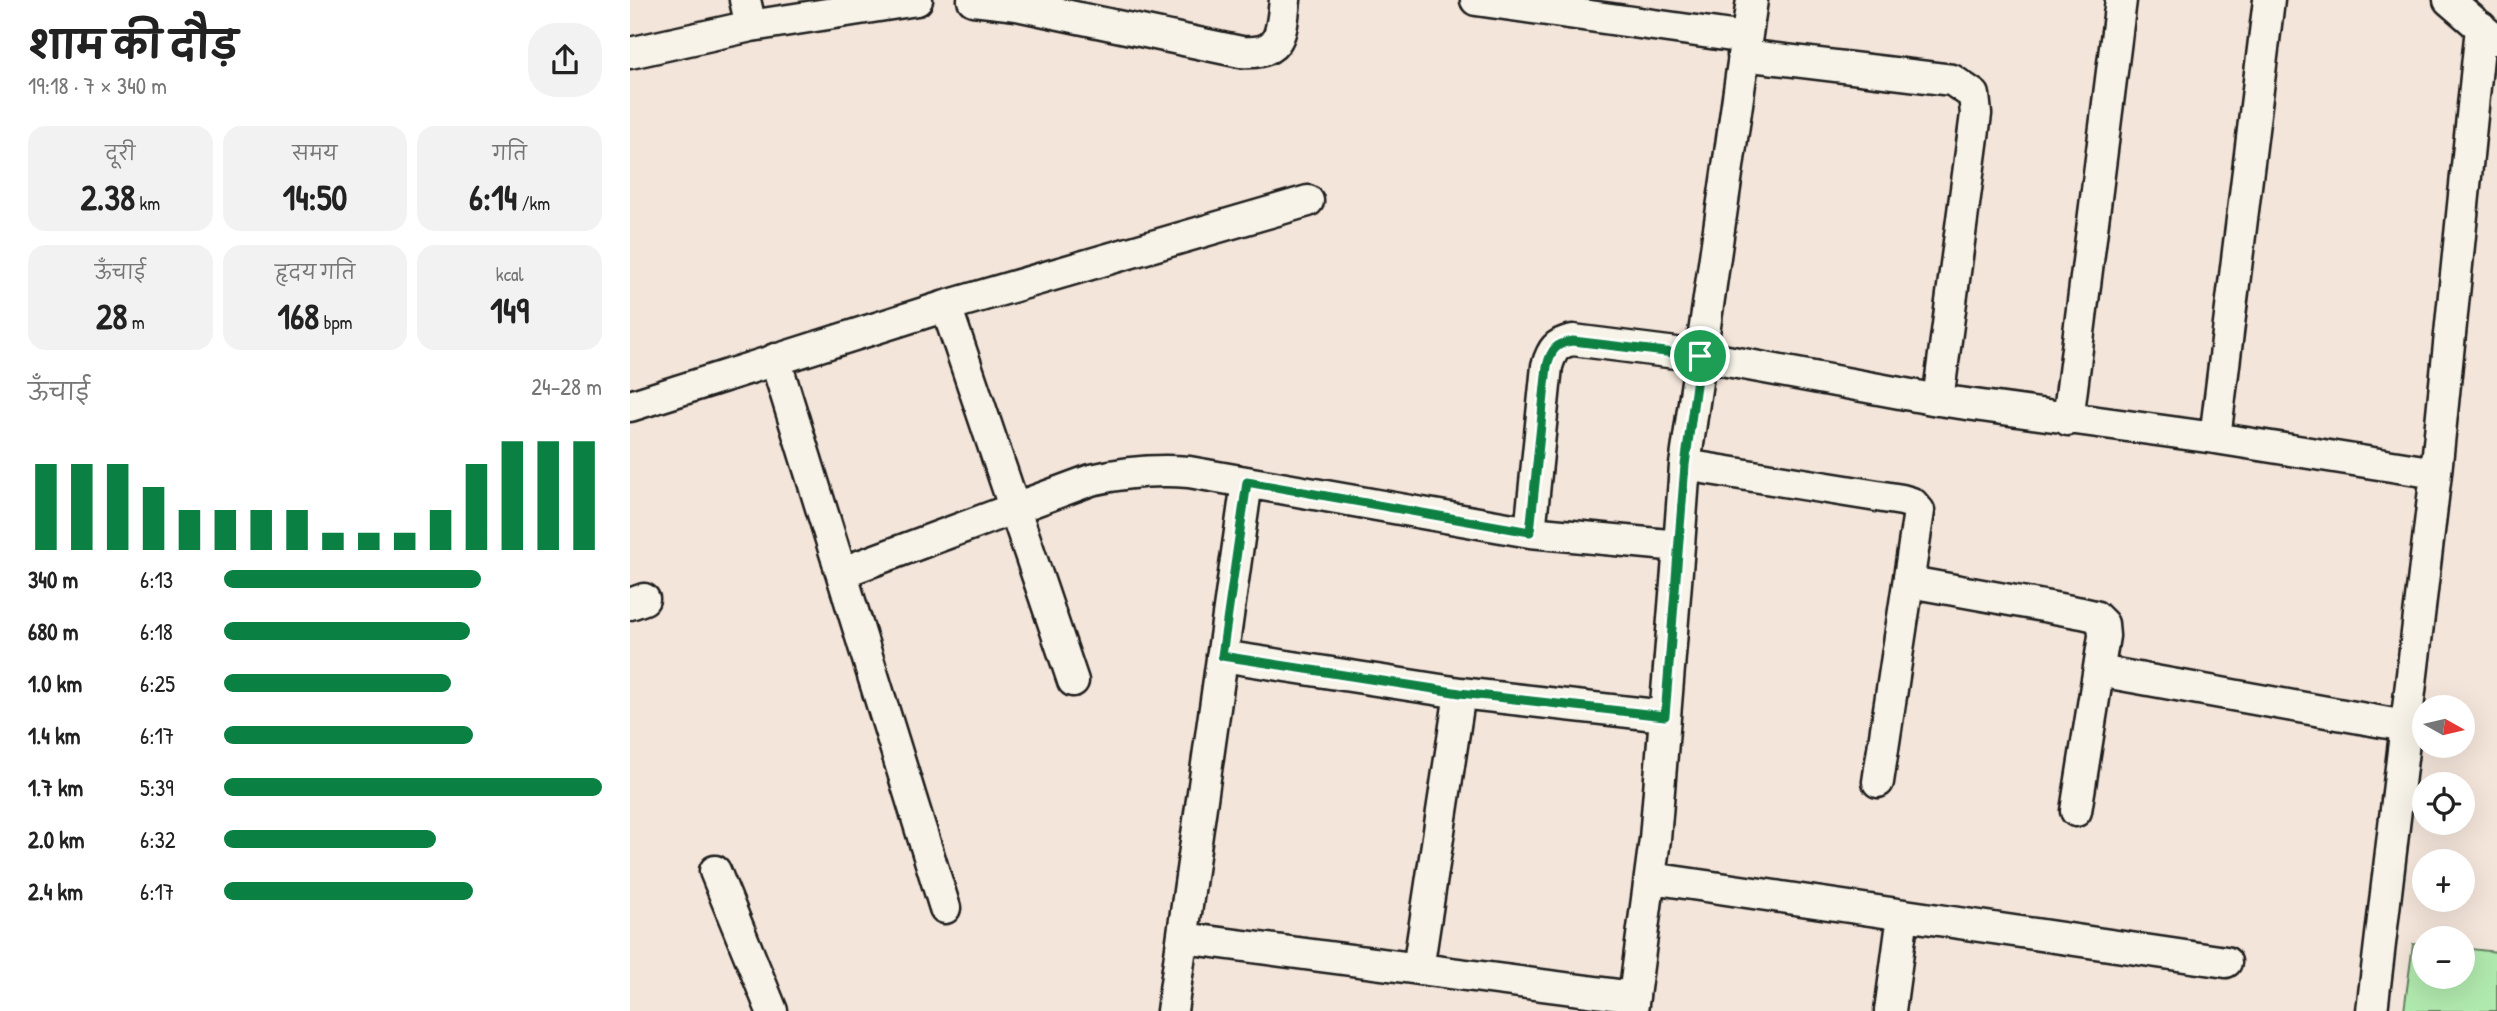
<!DOCTYPE html>
<html lang="hi">
<meta charset="utf-8">
<style>
body{margin:0;font-family:"Patrick Hand","Playpen Sans Deva",sans-serif;background:#f2f2f2;color:#222;height:100vh;display:flex;flex-direction:column;font-size:26px;white-space:nowrap}
*{box-sizing:border-box;margin:0}
p{font-size:23px;color:#767676}
.icon{flex:none;width:38px;height:38px;fill:none;stroke:currentColor;stroke-width:2;stroke-linecap:round;stroke-linejoin:round}
.map{position:relative;flex:1;overflow:hidden}
.side{display:flex;flex-direction:column;background:#fff;width:630px}
.side>*{flex:none}
.needle{width:46px;rotate:98deg}
.buttons{position:absolute;left:1782px;top:695px;display:grid;gap:14px}
.buttons a{display:grid;place-items:center;width:63px;height:63px;border-radius:50%;background:#fff;box-shadow:0 7px 28px #0002;font-size:35px}
.pin{position:absolute;display:grid;place-items:center;width:60px;height:60px;color:#fff;margin:-30px;border:4px solid #fff;border-radius:50%;box-shadow:0 2px 7px #0007}
.round{display:grid;place-items:center;flex:none;width:74px;height:74px;border-radius:28px;background:#f2f2f2}
.summary{display:flex;align-items:center;justify-content:space-between;height:119px;padding:0 28px}
h1{font-size:38px;font-weight:700;line-height:52px}
.metrics{display:grid;grid-template-columns:repeat(3,1fr);gap:10px;height:119px;padding:7px 28px}
.metrics div{display:grid;align-content:center;border-radius:18px;background:#f2f2f2;text-align:center}
.metrics b{font-size:35px;font-weight:700}
.metrics small{font-size:19px;font-weight:400}
.metrics p{font-size:19px}
.chart{height:196px;padding:14px 28px}
.chart p{display:flex;justify-content:space-between}
.chart svg{width:100%;height:126px;margin-top:7px;stroke:#0b8043;stroke-width:6}
ul{padding:0 28px;list-style:none;font-size:23px}
li{display:grid;grid-template-columns:112px 84px 1fr;align-items:center;height:52px}
li i{height:18px;border-radius:9px;background:#0b8043}
main{display:flex;flex:1;min-height:0}
.map>svg:first-child{display:block}
.green{fill:#b0e9ad;stroke:#668264;stroke-width:2}
.lines{fill:none;stroke-linecap:round;stroke-linejoin:round}
.minor-casing{stroke:#1c1c1c;stroke-width:35}
.minor{stroke:#f7f3e8;stroke-width:30}
.route-casing{stroke:#fff;stroke-width:14}
.route{stroke:#0b8043;stroke-width:9}
</style>
<main>
<section class="side">
<div class="summary"><div><h1>शाम की दौड़</h1><p>19:18 · 7 × 340 m</p></div><a class="round"><svg class="icon" aria-label="share" viewBox="0 0 24 24"><path d="M12 15V3M7 8l5-5 5 5M5 13v7h14v-7"/></svg></a></div>
<div class="metrics">
<div><p>दूरी</p><b>2.38<small> km</small></b></div>
<div><p>समय</p><b>14:50</b></div>
<div><p>गति</p><b>6:14<small> /km</small></b></div>
</div>
<div class="metrics">
<div><p>ऊँचाई</p><b>28<small> m</small></b></div>
<div><p>हृदय गति</p><b>168<small> bpm</small></b></div>
<div><p>kcal</p><b>149</b></div>
</div>
<div class="chart"><p><span>ऊँचाई</span>24–28 m</p>
<svg viewBox="0 0 160 44" preserveAspectRatio="none"><path d="M5 44V14M15 44V14M25 44V14M35 44V22M45 44V30M55 44V30M65 44V30M75 44V30M85 44V38M95 44V38M105 44V38M115 44V30M125 44V14M135 44V6M145 44V6M155 44V6"/></svg>
</div>
<ul>
<li><b>340 m</b>6:13<i style="width:68%"></i></li>
<li><b>680 m</b>6:18<i style="width:65%"></i></li>
<li><b>1.0 km</b>6:25<i style="width:60%"></i></li>
<li><b>1.4 km</b>6:17<i style="width:66%"></i></li>
<li><b>1.7 km</b>5:39<i style="width:100%"></i></li>
<li><b>2.0 km</b>6:32<i style="width:56%"></i></li>
<li><b>2.4 km</b>6:17<i style="width:66%"></i></li>
</ul>
</section>
<div class="map">
<svg width="1867" height="1011" viewBox="0 0 1867 1011">
<rect width="100%" height="100%" fill="#f4e5da"/>
<filter id="ink" filterUnits="userSpaceOnUse"><feTurbulence type="fractalNoise" baseFrequency=".0143" numOctaves="2"/><feDisplacementMap in="SourceGraphic" scale="14" xChannelSelector="R" yChannelSelector="G"/><feConvolveMatrix kernelMatrix="1 2 1 2 8 2 1 2 1" color-interpolation-filters="sRGB"/></filter>
<g filter="url(#ink)">
<path class="green" d="M1783 944 1794 945V976H1832V948L1867 952V1011H1774Z"/>
<g class="lines">
<g class="minor-casing">
<path id="minor" d="M115 0 121 26
M343 0 387 5 611 52C652 55 651 34 655 0
M846 0 1116 38
M1819 0 1864 39
M0 53 121 26 287 0
M316 306 678 201
M145 359 315 908
M1308 400 1585 438 1806 473 1851 27
M0 406 316 306 443 681
M1438 420 1491 0
M1585 438 1639 0
M1055 465 1272 500 1282 503 1289 511 1248 782
M900 532 917 366C922 350 926 343 943 340L1070 356 1308 400 1346 114 1344 95 1322 80 1113 55
M213 572 461 480C495 472 524 469 559 472L900 532 1049 546 1055 465 1122 0
M1280 582 1452 613 1465 616 1473 624 1474 636 1446 811
M0 604 14 599
M592 656 830 693 1035 716
M1469 671 1775 726
M85 871 142 1011
M1021 878 1596 962
M553 938 1004 997
M788 969 830 693
M542 1011 617 482
M1002 1011 1025 839 1049 546
M1260 1011 1273 915
M1742 1011 1806 473"/>
</g>
<use href="#minor" class="minor"/>
</g>
</g>
<g class="lines" filter="url(#ink)">
<g class="route-casing">
<path id="route" d="M943 341 1070 356 1055 465 1035 716 830 693 592 656 617 482 900 532 917 366C921 350 926 343 943 341Z"/>
</g>
<use href="#route" class="route"/>
</g>
</svg>
<div class="buttons">
<a><svg class="needle" viewBox="-14 -14 28 28"><path d="M0-13l5 13h-10z" fill="#e53935"/><path d="M0 13l5-13h-10z" fill="#767676"/></svg></a>
<a><svg class="icon" aria-label="locate" viewBox="0 0 24 24"><circle cx="12" cy="12" r="6"/><path d="M12 2v4M12 18v4M2 12h4M18 12h4"/></svg></a>
<a>+</a>
<a>−</a>
</div>
<div class="pin" style="left:1070px;top:356px;background:#1e9e55"><svg class="icon" aria-label="arrive" viewBox="0 0 24 24"><path d="M6 21V4h12l-3 4 3 4H6"/></svg></div>
</div>
</main>
